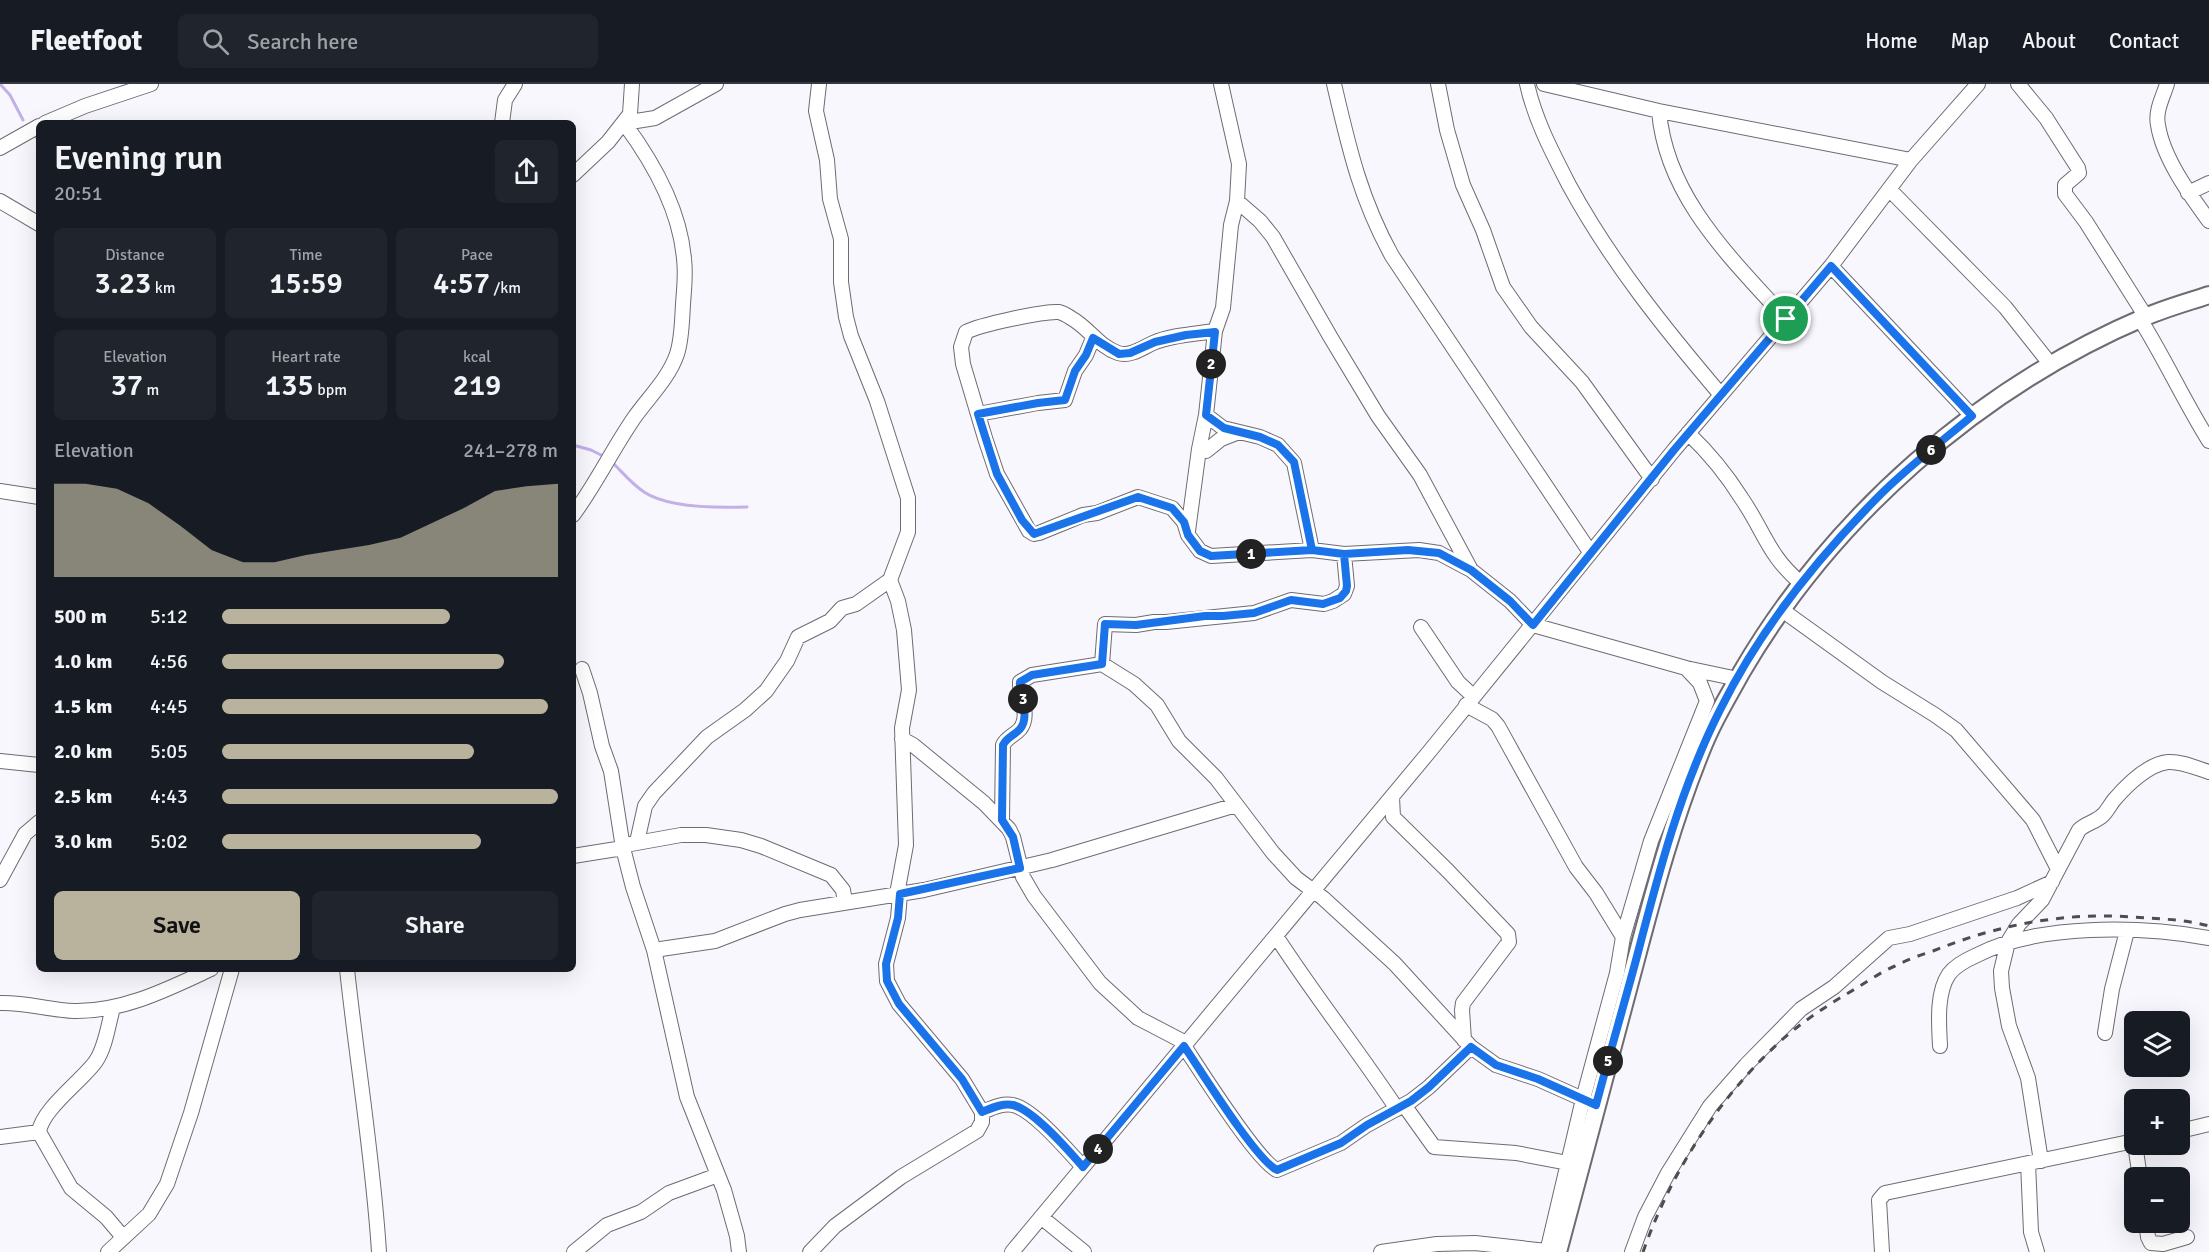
<!DOCTYPE html>
<meta charset="utf-8">
<style>
body{margin:0;font-family:Signika,sans-serif;background:#20242c;color:#f1f3f6;height:100vh;display:flex;flex-direction:column;font-size:22px;white-space:nowrap}
*{box-sizing:border-box;margin:0}
p{font-size:20px;color:#9ea1a6}
.icon{flex:none;width:33px;height:33px;fill:none;stroke:currentColor;stroke-width:2;stroke-linecap:round;stroke-linejoin:round}
.map{position:relative;flex:1;overflow:hidden}
.sheet{position:absolute;left:36px;top:36px;width:540px;height:852px;display:flex;flex-direction:column;background:#171b24;border-radius:9px;box-shadow:0 6px 24px #0002}
.sheet>*{flex:none}
.fabs{position:absolute;left:2124px;top:927px;display:grid;gap:12px}
.fabs a{display:grid;place-items:center;width:66px;height:66px;border-radius:9px;background:#171b24;box-shadow:0 6px 24px #0002;font-size:30px}
.pin{position:absolute;display:grid;place-items:center;width:51px;height:51px;color:#fff;margin:-26px;border:3px solid #fff;border-radius:50%;box-shadow:0 2px 6px #0007}
.km{position:absolute;width:30px;height:30px;margin:-15px;border-radius:50%;background:#222;color:#fff;font-size:16px;line-height:30px;text-align:center}
.round{display:grid;place-items:center;flex:none;width:63px;height:63px;border-radius:9px;background:#20242c}
.head{display:flex;align-items:center;justify-content:space-between;height:102px;padding:0 18px}
h1{font-size:33px;font-weight:600;line-height:45px}
.figures{display:grid;grid-template-columns:repeat(3,1fr);gap:9px;height:102px;padding:6px 18px}
.figures div{display:grid;align-content:center;border-radius:9px;background:#20242c;text-align:center}
.figures b{font-size:30px;font-weight:600}
.figures small{font-size:16px;font-weight:400}
.figures p{font-size:16px}
.chart{height:168px;padding:12px 18px}
.chart p{display:flex;justify-content:space-between}
.chart svg{width:100%;height:108px;margin-top:6px;fill:#b9b29d;opacity:.7}
.primary-button{display:flex;gap:12px;margin-top:auto;padding:12px 18px}
.primary-button a{flex:1;height:69px;border-radius:9px;background:#b9b29d;color:#111;font-size:24px;font-weight:600;line-height:69px;text-align:center}
.primary-button a+a{background:#20242c;color:#f1f3f6}
ul{padding:0 18px;list-style:none;font-size:20px}
li{display:grid;grid-template-columns:96px 72px 1fr;align-items:center;height:45px}
li i{height:15px;border-radius:8px;background:#b9b29d}
header{display:flex;align-items:center;gap:36px;box-sizing:border-box;height:84px;padding:0 30px;background:#171b24;border-bottom:2px solid #363941}
header strong{font-size:28px}
nav{display:flex;gap:33px;margin-inline-start:auto;font-size:21px}
.search{width:420px;height:54px;background:#20242c;display:flex;align-items:center;gap:15px;box-sizing:border-box;padding:0 21px;border-radius:9px;color:#9ea1a6;font-size:22px}
.map>svg:first-child{display:block}
.lines{fill:none;stroke-linecap:round;stroke-linejoin:round}
.stream{stroke:#c3b0e7;stroke-width:3}
.minor-casing{stroke:#6e6b73;stroke-width:16}
.major-casing{stroke:#6e6b73;stroke-width:20}
.minor{stroke:#fff;stroke-width:14}
.major{stroke:#fff;stroke-width:16}
.rail{stroke:#4e4d51;stroke-width:3;stroke-dasharray:8 8;stroke-linecap:butt}
.route-casing{stroke:#fff;stroke-width:12}
.route{stroke:#1a73e8;stroke-width:8}
</style>
<header>
<strong>Fleetfoot</strong>
<div class="search"><svg class="icon" aria-label="search" viewBox="0 0 24 24"><circle cx="10" cy="10" r="6"/><path d="M15 15l6 6"/></svg>Search here</div>
<nav><a>Home</a><a>Map</a><a>About</a><a>Contact</a></nav>
</header>
<div class="map">
<svg width="2209" height="1168" viewBox="0 0 2209 1168">
<rect width="100%" height="100%" fill="#f9f7fe"/>
<g class="lines">
<path class="stream" d="M0 0 10 11 23 36
M33 49 39 57
M573 361 591 366 605 373
M613 379C623 389 632 400 644 408 668 424 718 424 747 423"/>
<g class="minor-casing">
<path id="minor" d="M819 0 816 27 827 76 830 115 841 155V198L846 233 851 252 877 317 908 414V448L890 496 898 517 904 546 909 606 902 644 906 761 897 810
M1221 0 1239 80 1237 117 1260 137 1273 153 1331 254 1378 332 1420 391 1470 484
M1334 0C1349 64 1360 114 1392 172L1590 468
M1438 0 1447 46 1463 101 1483 146 1503 203 1531 243 1582 298 1652 395
M1527 0C1535 36 1552 68 1569 101 1611 178 1665 245 1721 311
M1544 0 1659 27 1911 76
M2018 0 2046 34 2078 84 2079 89 2065 101V110L2086 138 2146 233
M2167 0C2163 13 2155 27 2158 41 2163 74 2190 111 2209 137
M1659 27C1666 113 1731 174 1786 235
M45 39 85 22 151 0
M502 39 505 16 515 0
M624 39 655 34 716 0
M0 64 39 42
M573 91 608 58 630 30 632 0
M1889 105 2005 223 2051 281
M2188 109 2209 99
M0 117 39 140
M1831 182 1972 332
M2140 235C2165 275 2184 317 2209 357
M1215 247C1195 250 1171 251 1153 259 1142 264 1130 273 1118 269 1098 262 1089 244 1071 234 1068 232 1063 229 1059 228 1043 227 979 241 966 248L961 263 963 280 985 354 997 390 1029 447 1034 450 1039 449 1083 431 1097 429 1138 413 1172 424 1184 438 1188 451 1200 467 1211 472 1312 466 1344 470 1419 466 1439 469 1471 486 1510 517 1533 541 1686 584 1738 595
M978 330 1038 319 1065 316 1075 287 1086 271 1093 254
M1206 331 1223 344 1260 353 1278 361 1294 379 1312 466
M1688 349C1709 369 1727 391 1742 415 1764 447 1769 473 1801 499
M1199 365 1206 367 1221 355 1239 348
M0 407 39 413
M573 431C596 400 612 366 634 334 648 314 669 294 677 270 682 255 682 236 683 220 684 205 686 190 684 175 680 126 653 78 624 39
M1188 447 1199 365 1206 331 1215 247 1223 224 1231 141 1237 117
M1782 526 1882 598 1935 631 1956 646 2033 736 2058 785
M1421 543 1458 598 1473 612
M1102 580 1105 540 1136 541 1154 538H1166L1254 529 1291 516 1324 520 1333 517 1344 510 1347 502 1344 470
M582 585 590 609 602 662 611 687 623 764 633 803 654 866 687 1013 724 1106 737 1152 739 1168
M1466 621 1492 635 1498 642 1576 783 1596 809 1623 853
M902 655 913 661 984 719 1009 745 1013 753 1023 793 1034 812 1100 899 1138 934 1186 959
M0 677 39 681
M1392 713 1393 733 1448 787 1508 850 1509 858 1463 919 1462 926 1464 956
M1002 736 1003 661C1007 653 1015 651 1020 645 1031 631 1019 612 1020 598L1032 591 1102 580 1134 600 1157 621 1179 657 1216 694 1273 769 1296 794 1323 814 1395 880 1471 963 1496 981 1538 995 1596 1021
M637 758 645 722 654 709 707 653 745 626 766 607 787 577 798 553 830 537 842 524 856 520 890 496
M631 760 681 751H706L741 756 761 762 831 791 843 806 845 818
M573 772 623 764
M0 796 25 750 39 738
M900 810 898 834 886 880 887 897 899 920 962 995 982 1028C992 1024 1002 1019 1013 1021 1034 1026 1068 1067 1083 1083
M1276 852C1314 911 1358 966 1397 1025
M654 866 715 857 785 830 800 826 924 806 1052 776 1236 721
M347 885C357 979 373 1073 379 1168
M0 919C24 918 50 926 74 927 123 928 168 905 211 885
M113 924C108 941 106 962 96 977 83 996 42 1025 39 1048L71 1104 106 1133 123 1153
M2105 949 2112 905 2127 847
M1184 962C1200 986 1257 1077 1277 1086L1341 1059 1367 1041 1411 1017 1429 1003 1471 963
M1940 962C1939 941 1936 909 1949 890 1955 882 1966 876 1975 872 2037 839 2141 842 2209 854
M1404 1021 1434 1063 1516 1069 1568 1079
M2180 1047 2209 1040
M0 1053 39 1048
M2135 1060 2140 1094
M2041 1077 2028 994 2009 942 2002 904 2001 887 2008 858 2019 840 2042 816 2079 746C2086 739 2096 738 2103 731 2107 727 2110 721 2114 716 2126 702 2148 680 2168 678 2181 677 2196 684 2209 688
M2028 1079 2031 1148 2037 1168
M1041 1133 1084 1168
M2146 1138 2148 1153 2151 1159 2163 1160 2187 1153
M108 1168 149 1130 167 1100 191 1029 232 885
M574 1168 607 1141 641 1128 669 1109 718 1091
M810 1168 835 1142 901 1093 977 1047 982 1038V1028
M1012 1168 1429 668 1674 366 1831 182 1911 76 1978 0
M1381 1168 1437 1160 1475 1159 1547 1167
M1547 1168 1583 1015 1617 889 1623 853 1651 757 1707 617 1700 599 1686 584
M1632 1168 1645 1133 1668 1089 1710 1022 1746 981 1801 925 1834 903 1889 854 1910 850 2017 814 2052 798
M1882 1168 1879 1116 1885 1109 2134 1057"/>
</g>
<g class="major-casing">
<path id="major" d="M1558 1168C1583 1073 1608 978 1634 883 1654 807 1674 732 1704 660 1714 635 1728 613 1741 589 1832 433 1978 304 2145 233 2166 224 2188 218 2209 211"/>
</g>
<use href="#minor" class="minor"/>
<use href="#major" class="major"/>
<path class="rail" d="M1643 1168C1671 1088 1720 1011 1784 954 1806 935 1831 919 1855 905 1868 897 1881 888 1895 882 1907 876 1920 871 1933 867 1997 841 2063 828 2132 833 2158 835 2184 835 2209 842"/>
</g>
<g class="lines">
<g class="route-casing">
<path id="route" d="M1786 235 1674 366 1533 541 1510 517 1471 486 1439 469 1408 466 1344 470 1312 466 1211 472 1200 467 1188 451 1184 438 1172 424 1138 413 1034 450 1022 436 997 390 978 330 1038 319 1065 316 1075 287 1086 271 1093 254 1119 270 1130 269 1155 258 1186 251 1215 248 1206 331 1224 344 1260 353 1278 361 1294 378 1312 466 1344 470 1347 502 1346 507 1340 514 1323 520 1291 516 1254 529 1223 532H1205L1136 541 1105 540 1102 580 1032 591 1020 598C1018 612 1031 632 1020 645 1015 651 1007 653 1003 661L1002 736 1013 753 1020 784 900 810 898 834 886 880 887 897 899 920 962 995 982 1028C992 1024 1002 1019 1013 1021 1034 1026 1069 1067 1083 1083L1184 962C1201 987 1256 1076 1277 1086L1341 1059 1367 1041 1411 1017 1429 1003 1471 963 1496 981 1538 995 1596 1021C1609 972 1623 924 1636 876 1658 791 1680 705 1720 626 1758 549 1815 477 1876 415 1905 385 1940 359 1972 332L1831 182 1786 235"/>
</g>
<use href="#route" class="route"/>
</g>
</svg>
<div class="fabs">
<a><svg class="icon" aria-label="layers" viewBox="0 0 24 24"><path d="M12 4l9 5-9 5-9-5zM3 14l9 5 9-5"/></svg></a>
<a>+</a>
<a>−</a>
</div>
<div class="pin" style="left:1786px;top:235px;background:#1e9e55"><svg class="icon" aria-label="arrive" viewBox="0 0 24 24"><path d="M6 21V4h12l-3 4 3 4H6"/></svg></div>
<b class="km" style="left:1251px;top:470px">1</b>
<b class="km" style="left:1211px;top:280px">2</b>
<b class="km" style="left:1023px;top:615px">3</b>
<b class="km" style="left:1098px;top:1065px">4</b>
<b class="km" style="left:1608px;top:977px">5</b>
<b class="km" style="left:1931px;top:366px">6</b>
<section class="sheet">
<div class="head"><div><h1>Evening run</h1><p>20:51</p></div><a class="round"><svg class="icon" aria-label="share" viewBox="0 0 24 24"><path d="M12 15V3M7 8l5-5 5 5M5 13v7h14v-7"/></svg></a></div>
<div class="figures">
<div><p>Distance</p><b>3.23<small> km</small></b></div>
<div><p>Time</p><b>15:59</b></div>
<div><p>Pace</p><b>4:57<small> /km</small></b></div>
</div>
<div class="figures">
<div><p>Elevation</p><b>37<small> m</small></b></div>
<div><p>Heart rate</p><b>135<small> bpm</small></b></div>
<div><p>kcal</p><b>219</b></div>
</div>
<div class="chart"><p><span>Elevation</span>241–278 m</p>
<svg viewBox="0 0 160 44" preserveAspectRatio="none"><path d="M0 44V6L10 6L20 8L30 14L40 23L50 33L60 38L70 38L80 35L90 33L100 31L110 28L120 22L130 16L140 9L150 7L160 6V44z"/></svg>
</div>
<ul>
<li><b>500 m</b>5:12<i style="width:68%"></i></li>
<li><b>1.0 km</b>4:56<i style="width:84%"></i></li>
<li><b>1.5 km</b>4:45<i style="width:97%"></i></li>
<li><b>2.0 km</b>5:05<i style="width:75%"></i></li>
<li><b>2.5 km</b>4:43<i style="width:100%"></i></li>
<li><b>3.0 km</b>5:02<i style="width:77%"></i></li>
</ul>
<div class="primary-button"><a>Save</a><a>Share</a></div>
</section>
</div>
